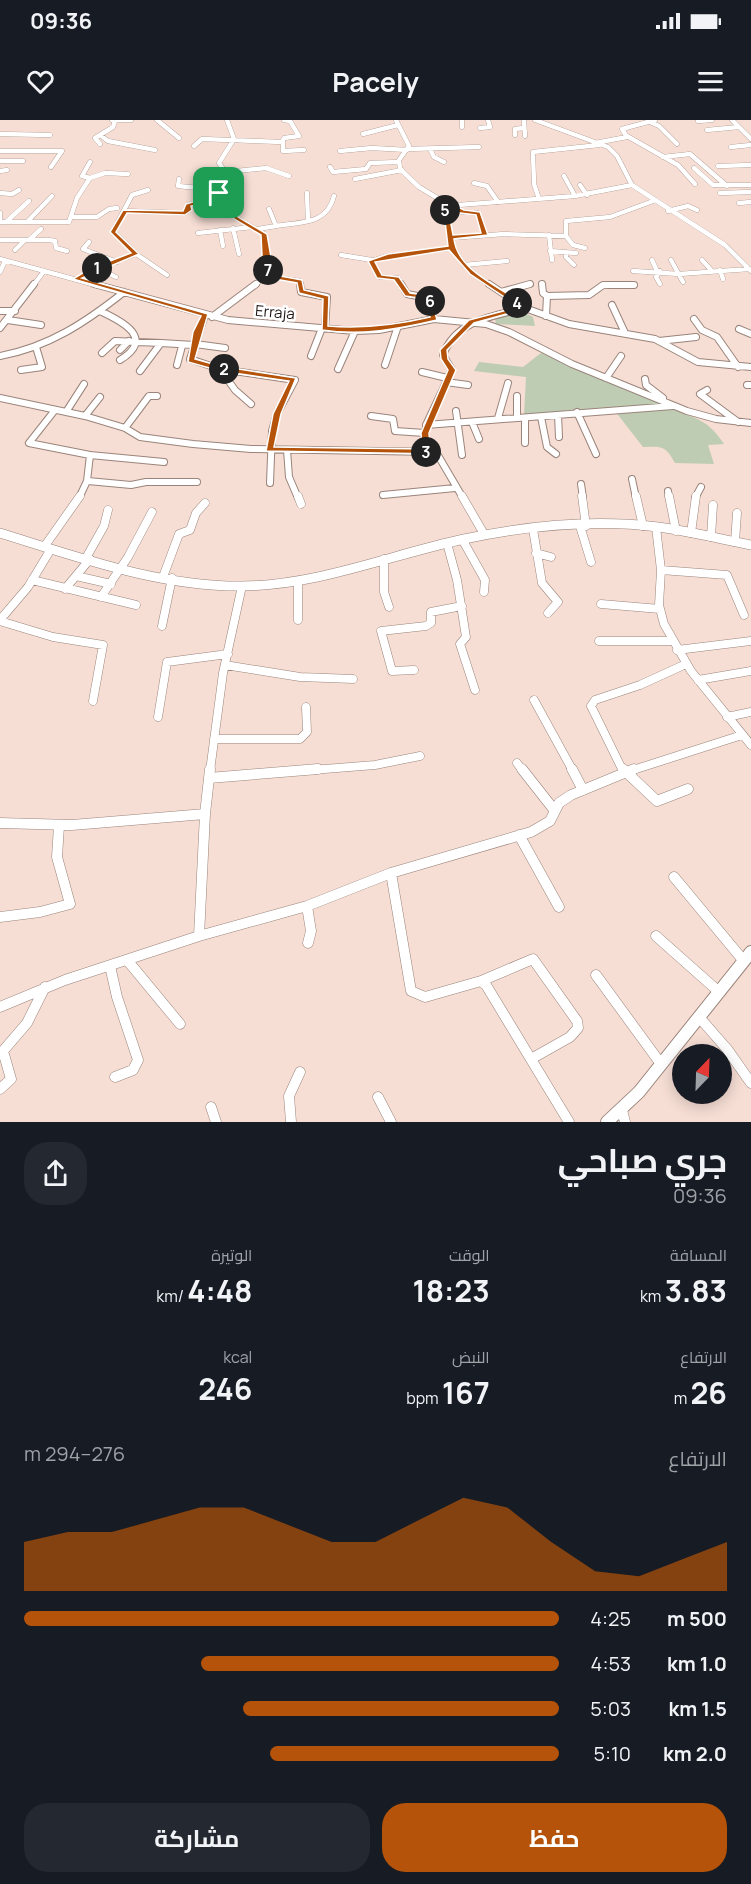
<!DOCTYPE html>
<html lang="ar">
<meta charset="utf-8">
<style>
body{margin:0;font-family:Manrope,Cairo,sans-serif;background:#242831;color:#f1f3f6;direction:rtl;height:100vh;display:flex;flex-direction:column;font-size:22px;white-space:nowrap}
*{box-sizing:border-box;margin:0}
p{font-size:20px;color:#9ea1a6}
.icon{flex:none;width:33px;height:33px;fill:none;stroke:currentColor;stroke-width:2;stroke-linecap:round;stroke-linejoin:round}
.map{position:relative;height:1002px;overflow:hidden;direction:ltr}
.side{display:flex;flex-direction:column;background:#171b24;flex:1}
.side>*{flex:none}
.needle{width:39px;rotate:23deg}
.tools{position:absolute;left:672px;top:924px;display:grid;gap:12px}
.tools a{display:grid;place-items:center;width:60px;height:60px;border-radius:50%;background:#171b24;box-shadow:0 3px 15px #0003;font-size:30px}
.pin{position:absolute;display:grid;place-items:center;width:51px;height:51px;color:#fff;margin:-26px;border-radius:12px;box-shadow:0 3px 9px #0006}
.km{position:absolute;width:30px;height:30px;margin:-15px;border-radius:50%;background:#222;color:#fff;font-size:16px;line-height:30px;text-align:center}
.round{display:grid;place-items:center;flex:none;width:63px;height:63px;border-radius:24px;background:#242831}
.summary{display:flex;align-items:center;justify-content:space-between;height:102px;padding:0 24px}
h1{font-size:33px;font-weight:700;line-height:45px}
.metrics{display:grid;grid-template-columns:repeat(3,1fr);gap:9px;height:102px;padding:6px 24px}
.metrics div{display:grid;align-content:center}
.metrics b{font-size:30px;font-weight:700}
.metrics small{font-size:16px;font-weight:400}
.metrics p{font-size:16px}
.chart{height:168px;padding:12px 24px}
.chart p{display:flex;justify-content:space-between}
.chart svg{width:100%;height:108px;margin-top:6px;fill:#b45309;opacity:.7}
.action{display:flex;gap:12px;margin-top:auto;padding:12px 24px}
.action a{flex:1;height:69px;border-radius:24px;background:#b45309;color:#fff;font-size:24px;font-weight:700;line-height:69px;text-align:center}
.action a+a{background:#242831;color:#f1f3f6}
ul{padding:0 24px;list-style:none;font-size:20px}
li{display:grid;grid-template-columns:96px 72px 1fr;align-items:center;height:45px}
li i{height:15px;border-radius:8px;background:#b45309}
.status{display:flex;justify-content:space-between;align-items:center;height:42px;padding:0 30px;background:#171b24;direction:ltr}
.status svg{height:16px;fill:currentColor}
header{display:flex;justify-content:space-between;align-items:center;height:78px;padding:0 24px;background:#171b24;font-size:27px;font-weight:700}
.map>svg:first-child{display:block}
.green{fill:#beccb4}
.lines{fill:none;stroke-linecap:round;stroke-linejoin:round}
.minor-far3-casing{stroke:#9a847b;stroke-width:5}
.minor-far2-casing{stroke:#9a847b;stroke-width:8}
.minor-far1-casing{stroke:#9a847b;stroke-width:9}
.minor-casing{stroke:#9a847b;stroke-width:11}
.major-far1-casing{stroke:#9a847b;stroke-width:10}
.major-casing{stroke:#9a847b;stroke-width:14}
.minor-far3{stroke:#fff;stroke-width:4.5}
.minor-far2{stroke:#fff;stroke-width:6}
.minor-far1{stroke:#fff;stroke-width:8}
.minor{stroke:#fff;stroke-width:10}
.major-far1{stroke:#fff;stroke-width:9}
.major{stroke:#fff;stroke-width:12}
.route{fill:#b45309;stroke:#fff;stroke-width:1.5;fill-rule:evenodd}
.labels{text-anchor:middle;dominant-baseline:central;stroke-width:5;stroke-linejoin:round;paint-order:stroke}
.far-street-label{font-size:15px;fill:#1e1512;stroke:#fff}
</style>
<div class="status"><b>09:36</b><svg viewBox="0 0 49 12"><path d="M0 12V9h3v3zM5 12V6h3v6zM10 12V3h3v9zM15 12V0h3v12zM26 1h20v11H26zM47 4h2v5h-2z"/></svg></div>
<header><svg class="icon" aria-label="menu" viewBox="0 0 24 24"><path d="M4 6h16M4 12h16M4 18h16"/></svg>Pacely<svg class="icon" aria-label="heart" viewBox="0 0 24 24"><path d="M12 20l-8-8c-3-5 5-10 8-4 3-6 11-1 8 4z"/></svg></header>
<div class="map">
<svg width="751" height="1002" viewBox="0 0 751 1002">
<rect width="100%" height="100%" fill="#f6ded4"/>
<path class="green" d="M521 191 533 197 535 206 496 204 495 198Z
M541 233 665 286 566 290 567 292 524 296 526 257 474 251 479 242 523 247Z
M673 289C699 300 708 300 724 324L708 325 714 344 675 343C666 326 662 326 643 327L615 291Z"/>
<g class="lines">
<g class="minor-far3-casing">
<path id="minor-far3" d="M112 0H131
M157 0 179 18
M227 0 234 19 219 43 226 53 219 73 236 98 264 114C269 135 271 150 255 166
M396 0 409 26 399 40 400 49 419 67 444 82C452 127 450 139 491 166
M462 0V7
M524 0 525 16
M535 0 608 27 617 36 632 65 725 125 751 151
M732 0 751 19
M698 1 712 0
M650 2 659 6 677 24
M480 8 490 7 488 0
M707 10 739 7
M0 14 50 15
M363 14 398 5
M100 15 108 21 155 30
M515 15V9L523 8
M627 16 678 45 695 64
M283 21V31L304 30
M595 23 627 17 622 9 655 0
M100 24 95 18 113 7 115 1
M194 26 202 19 282 22 284 18 299 16 290 1 284 0
M731 27 751 25
M407 29 479 27
M430 29 434 37 444 42
M0 31H62L51 47
M340 31 372 28 407 30
M663 37 690 34 727 66
M0 41H23
M718 46 751 45
M330 47 333 52 366 49 370 43 399 42
M694 48 713 65H751
M0 51 7 50
M226 52 266 48 289 56
M564 56 575 76
M90 58 105 53 128 54
M179 59 178 66 219 70
M355 59 402 50
M474 63 487 66 498 82
M580 65 587 75
M0 73 12 74 19 70
M307 73 308 101
M720 73 751 72
M539 79 534 64 533 32 599 25
M739 83 751 82
M445 86 575 76 632 65
M452 86 462 92 478 93 485 115
M125 91 185 93 189 90 188 85 201 82V76L219 73
M668 91 688 86 697 90
M0 93V102
M72 97H97L109 89 117 88
M0 102H69L77 78 90 58 82 56 90 42
M6 102 29 81
M27 102 52 76
M276 106C301 102 327 105 334 76
M233 108 239 134
M258 109 276 106 269 89
M220 110 223 126
M198 113 252 107
M549 115 552 140
M566 116 573 125 585 128
M450 118 504 114 566 116V101L610 97 653 81
M0 120H49L55 121 56 128 67 131
M29 120 41 109
M89 122 83 129 117 142
M15 130 25 120
M550 131 576 133
M566 132V137L574 145
M136 134 167 155
M341 135 372 140
M0 139 99 166
M652 140 657 151
M671 140 683 162
M702 140 711 150
M464 145 507 141
M97 148 116 157
M720 150 723 159
M633 151 679 154 749 149
M660 151 656 157 660 164
M0 152 5 141
M266 156 300 161V166
M77 159 97 148 136 134 113 111 132 75 148 70
M33 166 44 151
M402 166 398 158 380 157 371 141 388 136 451 128
M524 166 530 164
M602 166 634 165"/>
</g>
<g class="minor-far2-casing">
<path id="minor-far2" d="M94 164 228 200 355 211 379 210 434 199 486 204 509 212 572 244 687 291 716 299 751 303
M300 164 301 172 327 177 325 208
M401 164 407 174 428 178 434 199
M489 164 525 188 569 204 655 219 698 242 751 247
M542 164 543 173 547 176
M501 172 530 164
M612 185 625 213
M0 191H15
M100 191C124 202 155 219 120 240
M205 195 190 239 220 249 235 270 251 284
M546 196 547 176 589 175 603 165H634
M212 197 256 164
M694 199 702 210 717 217 738 247
M8 200 41 205
M0 208 34 164
M739 209 751 214
M659 221 696 217
M195 224 225 228
M120 230 129 221
M102 233 115 221 161 223
M0 236C49 227 86 202 124 172
M311 236 322 208
M177 245 182 226
M385 245 398 206
M220 249 295 260 277 294 272 311 270 363
M338 249 355 211
M21 250 42 247 36 227
M140 251 161 223 194 225
M422 252 447 258
M606 258 621 236
M645 259 646 265 663 278
M446 262 468 265
M747 265H751
M707 270 700 274 738 302
M517 276V298
M0 278 85 296 125 308 140 317 193 324 251 329 436 332
M55 290 29 323 90 335 87 361 79 378
M456 291 462 335
M66 292 84 264
M577 292 596 334
M558 295 559 317
M85 296 100 277
M371 296 393 299 395 311 425 313
M541 297 547 327 556 334
M498 298 508 263
M525 298V323
M472 302 479 319
M426 305 673 286
M125 308 149 276H157
M287 330 289 357 298 378
M90 335 164 342
M632 359 636 378
M88 361 131 365 146 362H197
M581 364 583 378
M668 371 669 378
M383 375 455 368
M463 378 436 332 426 326V305L452 250 443 235C456 200 493 196 525 188
M695 378 701 367"/>
</g>
<g class="minor-far1-casing">
<path id="minor-far1" d="M298 376 301 384
M462 376 484 414
M582 376 586 406
M636 376 643 406
M669 376 676 411
M580 406 591 442
M656 407 661 450 659 485 664 504 691 551 751 625
M533 409 542 463 558 482 548 493
M691 413 696 376
M711 417 713 385
M462 419 485 460 484 472
M735 422 737 393
M447 423 457 460 466 517 460 524 475 570
M44 427 80 376
M536 433 551 437
M86 438 104 406 108 390
M384 439V472L389 487
M661 450 727 455 744 495
M76 456 111 464
M163 457 179 414 190 410 196 393 205 383
M32 460 136 485
M298 461V500
M65 469 90 439
M101 477 128 437 152 392
M601 484 660 489
M0 500 28 467 51 429
M0 501 53 517 103 525 93 581
M162 506 172 458
M599 521H673
M677 530 751 521
M225 545 300 557 353 559
M414 550 392 551 381 511 426 506 431 503V492L462 486
M698 560 751 551
M534 580 573 651
M158 597 167 542 228 534
M727 597 751 592
M214 619H300L307 612 306 587
M517 643 523 651
M210 651 223 553 242 466
M299 651 375 645 420 636
M623 651 591 586 595 580 640 565 686 544
M630 651 742 615"/>
</g>
<g class="minor-casing">
<path id="minor" d="M210 649 205 694 199 816 307 786 391 753 531 712 550 701 559 683 571 675 634 649
M522 649 555 691
M572 649 583 670
M623 649 657 681 688 669
M209 658 318 649
M0 703 72 705 205 694
M519 715 559 787
M391 753 411 871 425 877 481 861 486 865 569 1002
M674 757 743 840
M307 786 311 811 308 823
M0 797 40 792 70 784 57 737 59 706
M656 816 718 871
M127 840 180 904
M110 846 117 877 138 940 133 950 115 957
M596 855 661 944
M481 861 533 839 577 901 578 908 570 917 531 939
M0 887 65 860 199 816
M699 897 727 929 751 963
M0 969 11 959 3 931 27 903 45 867
M378 977 391 1002
M211 987 216 1002
M622 990 625 1002
M291 1002 289 976 300 952"/>
</g>
<g class="major-far1-casing">
<path id="major-far1" d="M0 413C78 437 160 467 243 466 319 465 390 435 464 419 526 406 594 399 658 407 689 411 720 419 751 425"/>
</g>
<g class="major-casing">
<path id="major" d="M607 1002 639 972 751 832"/>
</g>
<use href="#minor-far3" class="minor-far3"/>
<use href="#minor-far2" class="minor-far2"/>
<use href="#minor-far1" class="minor-far1"/>
<use href="#minor" class="minor"/>
<use href="#major-far1" class="major-far1"/>
<use href="#major" class="major"/>
</g>
<path class="route" d="M221 72 238 97 267 114 271 137 269 154 302 160 304 170 329 176 328 206C364 209 396 205 430 197L425 179 405 176 394 160 377 158 368 141 388 134 448 126 443 85 452 84 464 90 480 92 488 115 454 119C458 153 505 168 528 188L474 203 447 230 448 239 456 250 429 313 430 325 439 330V334L266 331 273 294 289 261 220 251 188 242 193 212 201 196 73 159 89 149 131 133 110 112 123 90 183 91 186 84 197 81 199 75ZM217 75 234 99 261 115 263 157 297 163 299 173 323 179 322 210C361 216 399 209 437 200L431 176 410 173 399 157 382 155 375 142 449 130 470 154 519 187 469 200 440 230 441 239 448 250 421 313 422 326 426 329 274 327 281 294 296 258 220 246 195 239 208 194 82 158 139 134 116 112 127 93 185 95 192 90 191 86 202 84 204 78ZM451 87 460 93 476 95 481 113 453 115 448 88Z"/>
<g class="labels">
<g class="far-street-label">
<text transform="translate(275 192) rotate(5)">Erraja</text>
</g>
</g>
</svg>
<div class="tools">
<a><svg class="needle" viewBox="-14 -14 28 28"><path d="M0-13l5 13h-10z" fill="#e53935"/><path d="M0 13l5-13h-10z" fill="#9ea1a6"/></svg></a>
</div>
<div class="pin" style="left:219px;top:73px;background:#1e9e55"><svg class="icon" aria-label="arrive" viewBox="0 0 24 24"><path d="M6 21V4h12l-3 4 3 4H6"/></svg></div>
<b class="km" style="left:97px;top:148px">1</b>
<b class="km" style="left:224px;top:249px">2</b>
<b class="km" style="left:426px;top:332px">3</b>
<b class="km" style="left:517px;top:183px">4</b>
<b class="km" style="left:445px;top:90px">5</b>
<b class="km" style="left:430px;top:181px">6</b>
<b class="km" style="left:268px;top:150px">7</b>
</div>
<section class="side">
<div class="summary"><div><h1>جري صباحي</h1><p>09:36</p></div><a class="round"><svg class="icon" aria-label="share" viewBox="0 0 24 24"><path d="M12 15V3M7 8l5-5 5 5M5 13v7h14v-7"/></svg></a></div>
<div class="metrics">
<div><p>المسافة</p><b>3.83<small> km</small></b></div>
<div><p>الوقت</p><b>18:23</b></div>
<div><p>الوتيرة</p><b>4:48<small> /km</small></b></div>
</div>
<div class="metrics">
<div><p>الارتفاع</p><b>26<small> m</small></b></div>
<div><p>النبض</p><b>167<small> bpm</small></b></div>
<div><p>kcal</p><b>246</b></div>
</div>
<div class="chart"><p><span>الارتفاع</span>276–294 m</p>
<svg viewBox="0 0 160 44" preserveAspectRatio="none"><path d="M0 44V24L10 20L20 20L30 15L40 10L50 10L60 17L70 24L80 24L90 15L100 6L110 10L120 24L130 36L140 38L150 31L160 24V44z"/></svg>
</div>
<ul>
<li><b>500 m</b>4:25<i style="width:100%"></i></li>
<li><b>1.0 km</b>4:53<i style="width:67%"></i></li>
<li><b>1.5 km</b>5:03<i style="width:59%"></i></li>
<li><b>2.0 km</b>5:10<i style="width:54%"></i></li>
</ul>
<div class="action"><a>حفظ</a><a>مشاركة</a></div>
</section>
